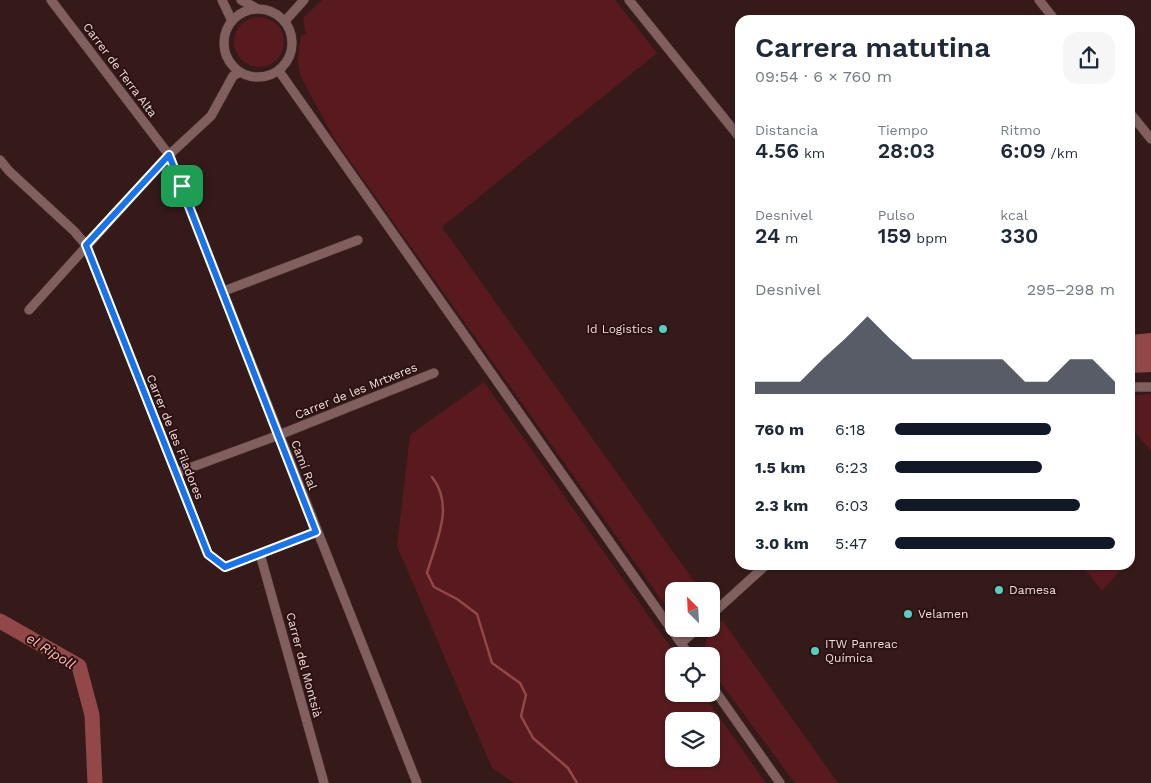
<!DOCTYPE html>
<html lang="es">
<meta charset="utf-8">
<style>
body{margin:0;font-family:"Work Sans",sans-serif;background:#f6f6f7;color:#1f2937;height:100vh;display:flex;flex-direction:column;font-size:19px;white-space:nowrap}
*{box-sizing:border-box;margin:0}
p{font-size:16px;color:#747a83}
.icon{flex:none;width:28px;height:28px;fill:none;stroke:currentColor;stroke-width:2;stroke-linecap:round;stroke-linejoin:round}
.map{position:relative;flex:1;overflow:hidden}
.drawer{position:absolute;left:735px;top:15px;width:400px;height:555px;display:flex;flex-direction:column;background:#fff;border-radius:15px;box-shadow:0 1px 4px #0004}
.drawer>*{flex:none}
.needle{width:32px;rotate:336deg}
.tools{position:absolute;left:665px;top:582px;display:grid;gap:10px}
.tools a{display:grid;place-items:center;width:55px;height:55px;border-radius:10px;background:#fff;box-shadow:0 1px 4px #0004;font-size:25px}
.pin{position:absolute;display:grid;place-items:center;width:42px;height:42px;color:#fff;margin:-21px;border-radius:10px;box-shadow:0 2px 8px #0006}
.round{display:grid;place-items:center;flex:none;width:52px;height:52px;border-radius:15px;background:#f6f6f7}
.overview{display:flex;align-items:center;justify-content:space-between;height:85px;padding:0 20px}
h1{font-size:28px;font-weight:600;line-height:38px}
.figures{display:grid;grid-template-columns:repeat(3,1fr);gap:8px;height:85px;padding:5px 20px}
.figures div{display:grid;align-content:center}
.figures b{font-size:21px;font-weight:600}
.figures small{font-size:14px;font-weight:400}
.figures p{font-size:14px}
.chart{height:140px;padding:10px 20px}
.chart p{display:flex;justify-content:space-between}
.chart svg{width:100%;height:90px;margin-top:5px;fill:#111827;opacity:.7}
ul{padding:0 20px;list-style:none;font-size:16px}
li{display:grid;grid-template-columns:80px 60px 1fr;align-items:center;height:38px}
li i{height:12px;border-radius:6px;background:#111827}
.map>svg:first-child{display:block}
.green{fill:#581a1e;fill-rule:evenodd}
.water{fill:#924849}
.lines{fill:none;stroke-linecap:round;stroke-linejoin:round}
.stream{stroke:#924849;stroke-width:2.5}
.river{stroke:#924849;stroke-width:15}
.minor-casing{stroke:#4f3838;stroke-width:10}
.minor{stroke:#815f5f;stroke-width:9}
.route-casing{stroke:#fff;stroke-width:10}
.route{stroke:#1a73e8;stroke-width:6}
.poi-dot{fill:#58cebf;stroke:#2c1111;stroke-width:2}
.labels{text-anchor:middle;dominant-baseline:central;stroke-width:4;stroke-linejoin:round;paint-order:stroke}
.street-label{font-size:12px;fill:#f0dcdb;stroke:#2c1111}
.poi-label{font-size:12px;fill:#f0dcdb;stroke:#2c1111;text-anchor:start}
.water-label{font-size:14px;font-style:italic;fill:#f8b5b4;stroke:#2c1111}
</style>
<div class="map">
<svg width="1151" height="783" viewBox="0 0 1151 783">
<rect width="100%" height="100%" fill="#361a1a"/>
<path class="green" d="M322 0H615L657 53 442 227 701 591H674V612H670L334 138 300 75 298 59 301 35 306 34 303 18Z
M234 42a25 25 0 1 1 50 0a25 25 0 1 1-50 0Z
M484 382 677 656H674V694H703L766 783H514L492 768 397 546 410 435ZM711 721V759H674V721Z
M1151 394V451L1130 426V396Z
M1082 565H1120L1123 567 1102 591Z
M722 620 838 783H795L711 670V656L705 655C704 638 709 631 722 620Z"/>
<path class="water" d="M1151 333V372L1130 373V335Z"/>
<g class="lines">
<path class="stream" d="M432 477C455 506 436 541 427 573L434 587 457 599 477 614 492 663 520 683 526 695 521 716 533 738 568 768 577 783"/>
<path class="river" d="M0 621 79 666 92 715 95 783"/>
<g class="minor-casing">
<path id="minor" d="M51 0 169 155 417 783
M222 0 232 21
M241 0 258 9
M629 0 740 138
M1039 0 1055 20
M224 43a34 34 0 1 1 68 0a34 34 0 1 1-68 0Z
M285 21 304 0
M279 71 690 656
M1130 113 1151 139
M0 160 9 171 74 231 86 245 208 554 225 567 316 532
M224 291 358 240
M29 310 169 155 211 116 233 76 240 72
M1130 387H1151
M176 473 279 435 434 373
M260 554 324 783
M711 615 766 565
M681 643 697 629
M711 685 780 783"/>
</g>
<use href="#minor" class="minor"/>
</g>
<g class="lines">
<g class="route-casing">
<path id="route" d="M169 155 316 532 225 567 208 554 86 245Z"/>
</g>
<use href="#route" class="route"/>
</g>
<g class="poi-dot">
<circle cx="663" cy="329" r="5"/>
<circle cx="999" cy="590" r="5"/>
<circle cx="908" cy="614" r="5"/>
<circle cx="815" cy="651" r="5"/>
</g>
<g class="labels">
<g class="street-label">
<text transform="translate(120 70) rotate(53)">Carrer de Terra Alta</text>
<text transform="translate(356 391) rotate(-22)">Carrer de les Mrtxeres</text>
<text transform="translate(175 437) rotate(68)">Carrer de les Filadores</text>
<text transform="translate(304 465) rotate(69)">Camí Ral</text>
<text transform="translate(304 665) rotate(75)">Carrer del Montsià</text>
</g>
<g class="poi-label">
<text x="653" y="329" text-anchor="end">Id Logistics</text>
<text x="1009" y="590">Damesa</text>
<text x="918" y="614">Velamen</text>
<text x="825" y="644">ITW Panreac<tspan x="825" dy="14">Química</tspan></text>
</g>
<g class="water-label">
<text transform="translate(51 651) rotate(32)">el Ripoll</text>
</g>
</g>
</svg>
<div class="tools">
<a><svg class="needle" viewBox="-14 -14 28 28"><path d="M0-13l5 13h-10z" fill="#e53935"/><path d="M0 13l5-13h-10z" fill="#747a83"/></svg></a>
<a><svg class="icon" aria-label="locate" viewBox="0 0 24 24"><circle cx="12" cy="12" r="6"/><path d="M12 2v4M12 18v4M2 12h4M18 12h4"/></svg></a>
<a><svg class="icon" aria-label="layers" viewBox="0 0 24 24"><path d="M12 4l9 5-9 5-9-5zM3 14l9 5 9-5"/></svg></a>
</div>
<div class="pin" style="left:182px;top:186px;background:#1e9e55"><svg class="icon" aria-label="arrive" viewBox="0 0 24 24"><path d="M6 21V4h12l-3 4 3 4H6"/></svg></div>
<section class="drawer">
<div class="overview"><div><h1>Carrera matutina</h1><p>09:54 · 6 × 760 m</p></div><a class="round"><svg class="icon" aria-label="share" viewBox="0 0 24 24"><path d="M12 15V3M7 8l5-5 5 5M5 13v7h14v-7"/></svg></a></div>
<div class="figures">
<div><p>Distancia</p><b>4.56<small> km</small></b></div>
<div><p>Tiempo</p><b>28:03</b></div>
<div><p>Ritmo</p><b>6:09<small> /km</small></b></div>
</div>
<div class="figures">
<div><p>Desnivel</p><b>24<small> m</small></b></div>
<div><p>Pulso</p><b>159<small> bpm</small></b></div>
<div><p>kcal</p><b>330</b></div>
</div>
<div class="chart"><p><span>Desnivel</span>295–298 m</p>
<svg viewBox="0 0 160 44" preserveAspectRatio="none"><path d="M0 44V38L10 38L20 38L30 27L40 17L50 6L60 17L70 27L80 27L90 27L100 27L110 27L120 38L130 38L140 27L150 27L160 38V44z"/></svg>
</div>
<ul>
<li><b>760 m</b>6:18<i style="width:71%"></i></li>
<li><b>1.5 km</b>6:23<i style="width:67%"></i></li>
<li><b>2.3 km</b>6:03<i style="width:84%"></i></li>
<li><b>3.0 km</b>5:47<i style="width:100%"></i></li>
</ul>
</section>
</div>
